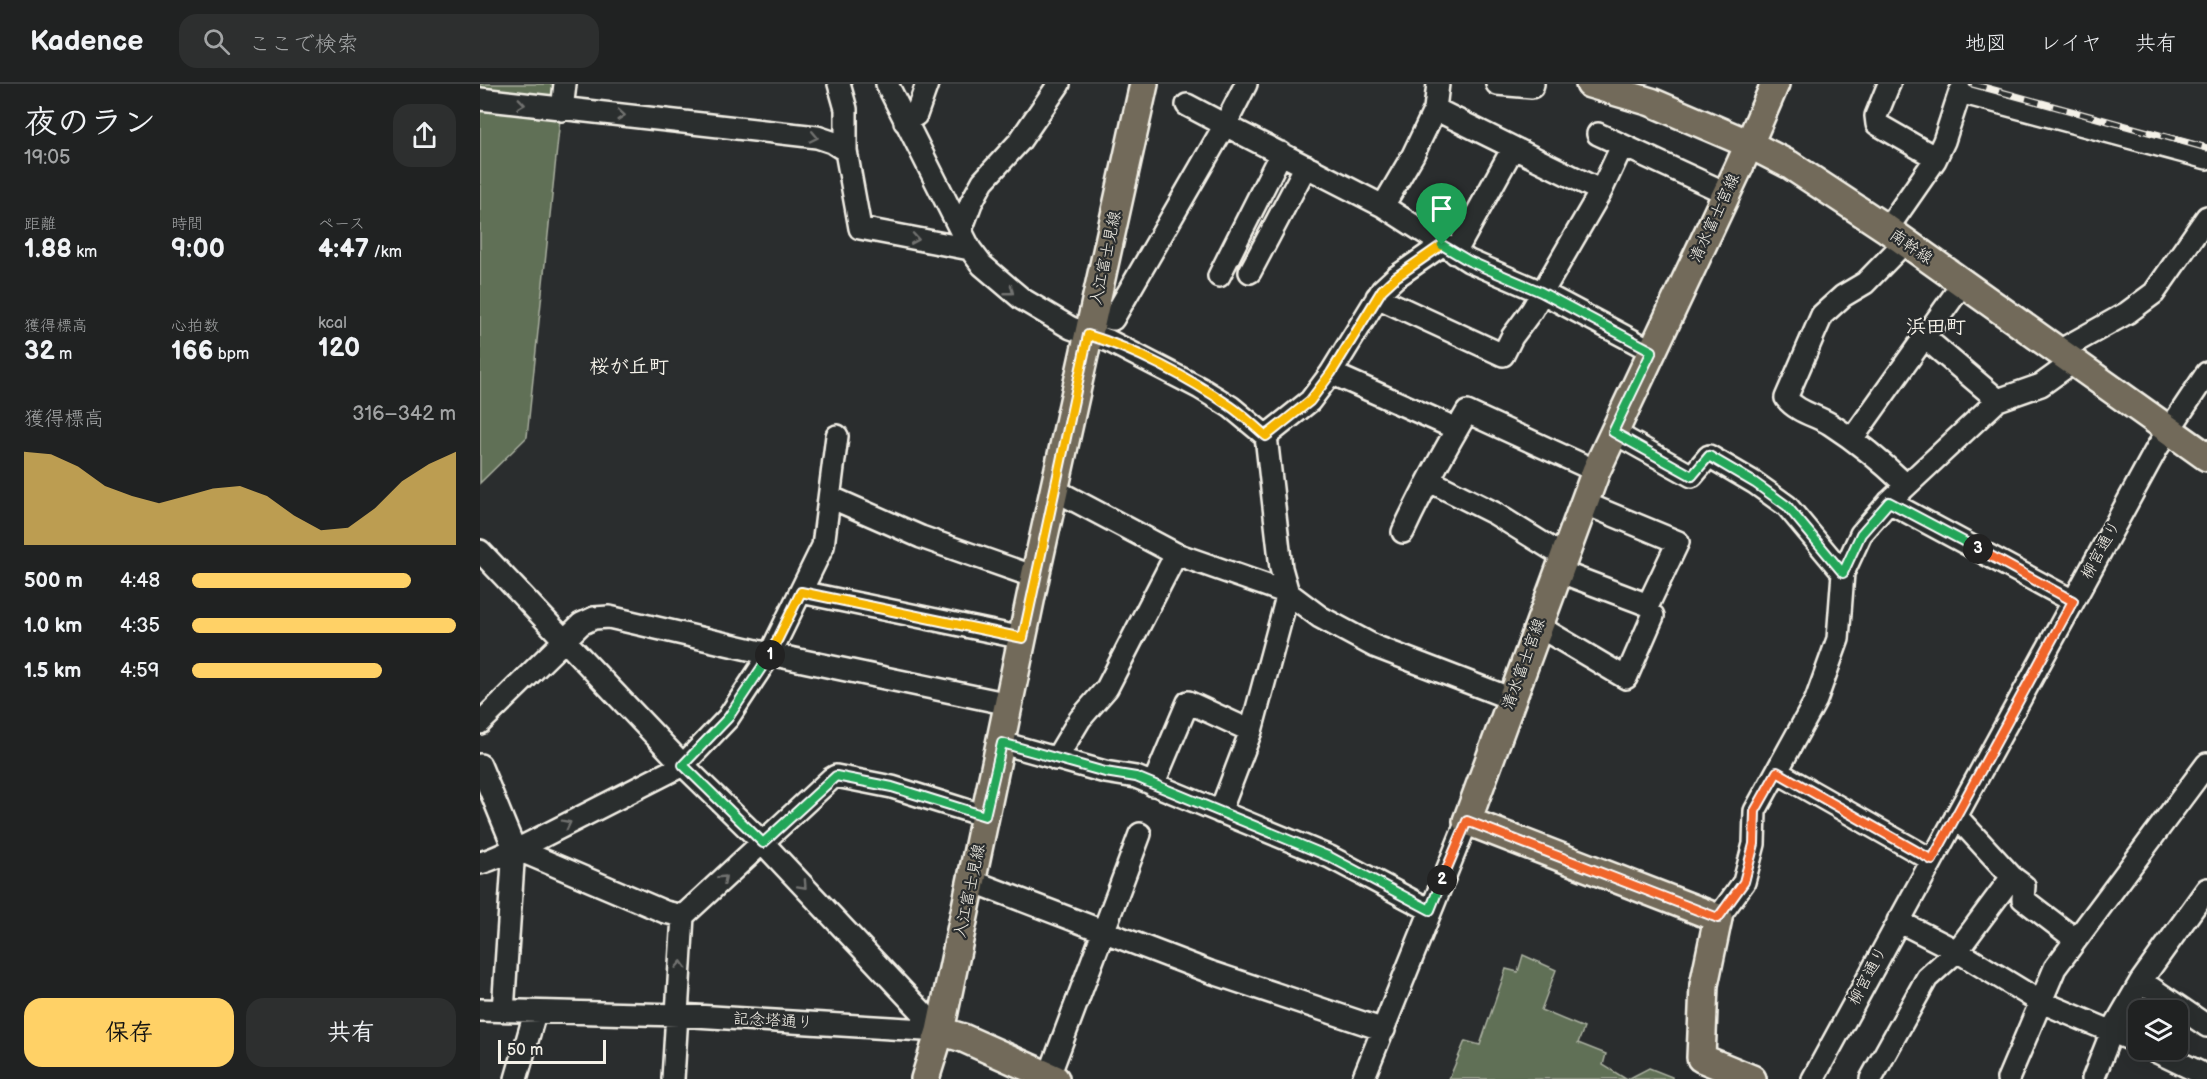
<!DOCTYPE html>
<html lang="ja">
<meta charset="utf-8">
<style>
body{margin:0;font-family:"Balsamiq Sans","Klee One",sans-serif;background:#2d2f2f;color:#f1f3f6;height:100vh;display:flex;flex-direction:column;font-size:22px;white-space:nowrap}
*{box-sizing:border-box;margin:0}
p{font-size:20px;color:#a2a4a5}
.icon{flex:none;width:33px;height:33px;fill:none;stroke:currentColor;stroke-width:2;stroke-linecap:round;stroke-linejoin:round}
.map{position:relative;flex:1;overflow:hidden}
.details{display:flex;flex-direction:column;background:#202222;width:480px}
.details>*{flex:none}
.controls{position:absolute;left:1648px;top:916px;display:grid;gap:12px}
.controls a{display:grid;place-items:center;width:60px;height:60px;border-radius:12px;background:#202222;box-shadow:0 6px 24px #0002,0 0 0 2px #3d3f40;font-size:30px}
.scale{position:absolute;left:18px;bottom:15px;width:108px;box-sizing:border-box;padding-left:6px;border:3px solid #f4f1e8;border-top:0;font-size:16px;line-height:21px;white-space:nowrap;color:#f4f1e8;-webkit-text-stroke:4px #2a2d2e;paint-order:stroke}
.pin{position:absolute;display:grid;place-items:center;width:51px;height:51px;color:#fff;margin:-62px -26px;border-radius:50% 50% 50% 0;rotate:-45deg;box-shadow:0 0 6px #0007}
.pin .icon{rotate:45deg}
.km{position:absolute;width:30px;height:30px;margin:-15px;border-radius:50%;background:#222;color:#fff;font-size:16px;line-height:30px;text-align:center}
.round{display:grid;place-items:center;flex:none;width:63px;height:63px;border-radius:18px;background:#2d2f2f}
.head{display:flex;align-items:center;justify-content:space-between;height:102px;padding:0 24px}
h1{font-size:33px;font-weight:700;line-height:45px}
.figures{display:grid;grid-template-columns:repeat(3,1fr);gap:9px;height:102px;padding:6px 24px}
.figures div{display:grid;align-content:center}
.figures b{font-size:26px;font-weight:700}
.figures small{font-size:16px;font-weight:400}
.figures p{font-size:16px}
.chart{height:168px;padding:12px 24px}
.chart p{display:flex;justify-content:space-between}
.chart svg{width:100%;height:108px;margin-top:6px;fill:#ffd166;opacity:.7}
.cta{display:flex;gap:12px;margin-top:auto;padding:12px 24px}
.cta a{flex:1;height:69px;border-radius:18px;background:#ffd166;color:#111;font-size:24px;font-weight:700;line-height:69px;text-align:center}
.cta a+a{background:#2d2f2f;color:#f1f3f6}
ul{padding:0 24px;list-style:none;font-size:20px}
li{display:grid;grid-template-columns:96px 72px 1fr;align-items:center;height:45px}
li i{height:15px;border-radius:8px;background:#ffd166}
header{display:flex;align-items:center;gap:36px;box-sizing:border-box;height:84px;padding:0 30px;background:#202222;border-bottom:2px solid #3d3f40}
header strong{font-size:28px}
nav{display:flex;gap:33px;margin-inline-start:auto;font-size:21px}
.search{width:420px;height:54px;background:#2d2f2f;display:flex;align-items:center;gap:15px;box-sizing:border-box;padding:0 21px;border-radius:18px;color:#a2a4a5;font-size:22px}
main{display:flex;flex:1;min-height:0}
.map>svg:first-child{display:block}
.green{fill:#606f57;stroke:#aab0a0;stroke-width:1.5}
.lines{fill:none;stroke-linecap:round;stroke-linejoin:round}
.minor-casing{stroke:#f4f1e8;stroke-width:26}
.major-casing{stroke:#f4f1e8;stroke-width:32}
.minor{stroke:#2a2d2e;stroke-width:21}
.major{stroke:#726b5a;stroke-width:27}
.rail-casing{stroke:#f4f1e8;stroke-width:7}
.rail{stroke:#2a2d2e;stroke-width:4.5;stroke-dasharray:14;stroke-linecap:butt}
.oneway{stroke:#71726f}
.split-1-casing{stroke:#fff;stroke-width:12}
.split-2-casing{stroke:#fff;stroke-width:12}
.split-3-casing{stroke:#fff;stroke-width:12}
.split-4-casing{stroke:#fff;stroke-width:12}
.split-1{stroke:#f5b400;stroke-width:8}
.split-2{stroke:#22a559;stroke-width:8}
.split-3{stroke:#f0652b;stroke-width:8}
.split-4{stroke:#22a559;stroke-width:8}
.labels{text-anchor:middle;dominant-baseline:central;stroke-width:4.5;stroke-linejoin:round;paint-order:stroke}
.street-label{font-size:16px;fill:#f4f1e8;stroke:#2a2d2e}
.quarter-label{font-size:20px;font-weight:bold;fill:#f4f1e8;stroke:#2a2d2e}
</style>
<header>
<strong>Kadence</strong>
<div class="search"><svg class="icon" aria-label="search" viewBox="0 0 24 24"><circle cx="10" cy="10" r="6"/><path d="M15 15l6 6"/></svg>ここで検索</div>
<nav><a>地図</a><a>レイヤ</a><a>共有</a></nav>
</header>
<main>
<section class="details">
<div class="head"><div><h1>夜のラン</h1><p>19:05</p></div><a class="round"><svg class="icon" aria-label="share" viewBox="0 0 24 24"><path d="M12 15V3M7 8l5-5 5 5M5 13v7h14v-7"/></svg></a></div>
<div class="figures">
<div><p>距離</p><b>1.88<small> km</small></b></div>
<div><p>時間</p><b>9:00</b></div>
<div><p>ペース</p><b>4:47<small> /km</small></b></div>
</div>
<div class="figures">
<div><p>獲得標高</p><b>32<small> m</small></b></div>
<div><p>心拍数</p><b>166<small> bpm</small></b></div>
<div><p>kcal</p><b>120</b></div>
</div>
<div class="chart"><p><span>獲得標高</span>316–342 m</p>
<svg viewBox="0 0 160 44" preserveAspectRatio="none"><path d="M0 44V6L10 7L20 12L30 20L40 24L50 27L60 24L70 21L80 20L90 24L100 32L110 38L120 37L130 29L140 18L150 11L160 6V44z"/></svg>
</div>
<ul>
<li><b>500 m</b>4:48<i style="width:83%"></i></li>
<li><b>1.0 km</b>4:35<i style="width:100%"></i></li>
<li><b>1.5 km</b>4:59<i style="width:72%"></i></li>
</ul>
<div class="cta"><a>保存</a><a>共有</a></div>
</section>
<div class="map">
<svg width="1727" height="995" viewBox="0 0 1727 995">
<rect width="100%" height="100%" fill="#2a2d2e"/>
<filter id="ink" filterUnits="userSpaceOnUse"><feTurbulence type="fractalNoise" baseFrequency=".0167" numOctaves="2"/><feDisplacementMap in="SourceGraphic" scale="12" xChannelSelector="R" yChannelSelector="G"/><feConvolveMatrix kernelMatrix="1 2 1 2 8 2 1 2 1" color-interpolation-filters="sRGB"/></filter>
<g filter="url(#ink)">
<path class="green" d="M0 0H76L73 17 0 5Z
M0 23 80 35 47 353 0 399Z
M1043 871 1076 886 1061 926 1104 944 1098 959 1126 970 1123 981 1146 995H969L985 957 1000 961 1026 885 1038 888Z
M1169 984 1192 993V995H1148Z"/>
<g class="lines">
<g class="minor-casing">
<path id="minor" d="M359 0 366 25V67
M407 0 490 165 502 181 542 215 591 244 629 257 720 304 751 323 786 352 801 484 808 509 840 533 894 562 1032 615
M1017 0 1052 3 1053 0
M1409 0 1396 32 1397 40 1456 74
M0 15 337 53 352 58 366 67 380 144 490 165
M707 21 745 41 766 0
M955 25 1121 107
M82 26 85 0
M425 38 436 31 447 0
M1118 50 1246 109
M903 122 933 71 955 25 958 0
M1407 145 1455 76 1464 57 1480 8 1727 74
M481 146 491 119 503 97 539 58 579 0
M1425 158 1385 199 1363 212 1342 231 1306 314C1317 328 1335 331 1350 340 1378 358 1402 378 1426 401
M975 169 1033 64
M770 188 826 82
M739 192 801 69
M897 213 1023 271 1032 253 1052 226 1121 107 1142 62
M613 230 633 235 745 41 903 122 989 177 1061 208 1172 267
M1444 253 1518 316
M1579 267 1647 229 1674 209 1727 133
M851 289 977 345
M1133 348 1212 392 1229 372 1275 399 1307 422 1363 489
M786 352 830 317 851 289 902 206 916 193 962 161
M1372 355 1483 199
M950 397 1014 429 1083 472
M575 406 696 470 808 509 771 647 740 728
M350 413 441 453 555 493
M1409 418 1593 517
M923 448C942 407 964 367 987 328L1116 387
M0 467 203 681 283 759 460 947
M1078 487 1168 521 1198 458 1104 419
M321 508 543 554
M1058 542 1146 594 1173 532
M0 639 101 540 114 534 129 533 290 570 529 620
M522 659 625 688 656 693 850 773 950 826
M576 675 600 635 627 604 696 470
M0 681 34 764 23 927
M1297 688 1452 776
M673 701 708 618 771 647
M1476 732 1532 793 1544 802 1543 815 1595 855
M34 764 185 828 203 832
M0 779C16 775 29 766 46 761L203 681 248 634 290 570 343 462 357 352
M492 797 730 888 904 946
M1238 834 1264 798 1274 760 1275 727 1336 616 1358 555 1363 489 1381 450 1409 418 1518 316 1561 301 1593 278
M1418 837 1477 867 1559 917 1659 959
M1661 897 1727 942
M0 926 199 931 460 947
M1673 966 1727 992
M569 992 660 750
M36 995 55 929
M193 995 203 832 351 695 356 692 412 703 505 732
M883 995 987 737
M1333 995 1677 364 1727 289
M1391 995 1447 894 1477 867 1532 793
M1528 995 1575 884 1727 680
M1613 995 1632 947 1661 897 1727 805"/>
</g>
<g class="major-casing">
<path id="major" d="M1110 0 1171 18 1269 60 1310 81 1407 145 1727 373
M460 947 483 954 575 995
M445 995 460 947 555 493 664 0
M1272 995 1221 974 1224 901 1238 834 987 737 1116 387 1260 81 1295 0"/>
</g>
<use href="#minor" class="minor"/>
<use href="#major" class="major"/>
<g class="rail-casing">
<path id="rail" d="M1492 0 1727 64"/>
</g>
<use href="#rail" class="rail"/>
</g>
<defs><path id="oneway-chevron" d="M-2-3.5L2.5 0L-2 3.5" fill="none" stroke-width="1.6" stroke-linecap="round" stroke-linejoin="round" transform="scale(1.5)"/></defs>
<g class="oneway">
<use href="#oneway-chevron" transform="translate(41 20) rotate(8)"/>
<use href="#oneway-chevron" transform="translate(141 31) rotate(5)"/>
<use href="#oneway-chevron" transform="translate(334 53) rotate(12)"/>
<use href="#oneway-chevron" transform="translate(435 155) rotate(10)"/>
<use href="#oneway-chevron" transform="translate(530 207) rotate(38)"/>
<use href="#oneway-chevron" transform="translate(87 740) rotate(-27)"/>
<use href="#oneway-chevron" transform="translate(243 795) rotate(-43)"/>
<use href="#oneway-chevron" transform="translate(323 801) rotate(47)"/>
<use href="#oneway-chevron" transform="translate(201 881) rotate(-87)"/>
</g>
</g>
<g class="lines" filter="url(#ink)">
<g class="split-1-casing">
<path id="split-1" d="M290 571 321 508 543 554 608 251C655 265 709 294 750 322 762 330 774 342 786 352L830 317 851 289 902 206 916 193 962 161"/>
</g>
<g class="split-2-casing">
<path id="split-2" d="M290 571 248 634 203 681 283 759 356 692 412 703 505 732 522 659 625 688 656 693 850 773 950 826 962 796"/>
</g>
<g class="split-3-casing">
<path id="split-3" d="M962 796 987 737 1238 834 1264 798 1274 760 1275 727 1297 688 1452 776 1593 517 1498 465"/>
</g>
<g class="split-4-casing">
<path id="split-4" d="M962 161 989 177 1061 208 1172 267 1133 348 1212 392 1229 372 1275 399 1307 422 1363 489 1381 450 1409 418 1498 465"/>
</g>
<use href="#split-1" class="split-1"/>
<use href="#split-2" class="split-2"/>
<use href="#split-3" class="split-3"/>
<use href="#split-4" class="split-4"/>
</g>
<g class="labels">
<g class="street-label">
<text transform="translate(1235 134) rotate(-65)">清水富士宮線</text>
<text transform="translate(1431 163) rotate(35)">南幹線</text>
<text transform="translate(626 174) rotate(-78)">入江富士見線</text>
<text transform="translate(1621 466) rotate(-61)">柳宮通り</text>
<text transform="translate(1044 580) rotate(-70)">清水富士宮線</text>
<text transform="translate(490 807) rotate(-78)">入江富士見線</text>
<text transform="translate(1388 892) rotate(-62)">柳宮通り</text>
<text transform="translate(293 937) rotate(3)">記念塔通り</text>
</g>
<g class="quarter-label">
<text x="1456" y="243">浜田町</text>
<text x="149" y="283">桜が丘町</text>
</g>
</g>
</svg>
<div class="controls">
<a><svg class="icon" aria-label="layers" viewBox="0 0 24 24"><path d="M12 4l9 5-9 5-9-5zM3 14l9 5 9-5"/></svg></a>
</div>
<div class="scale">50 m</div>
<div class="pin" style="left:962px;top:161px;background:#1e9e55"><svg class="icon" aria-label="arrive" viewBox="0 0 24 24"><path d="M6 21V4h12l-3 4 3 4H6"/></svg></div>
<b class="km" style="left:290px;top:571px">1</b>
<b class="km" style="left:962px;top:796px">2</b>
<b class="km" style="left:1498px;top:465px">3</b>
</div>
</main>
